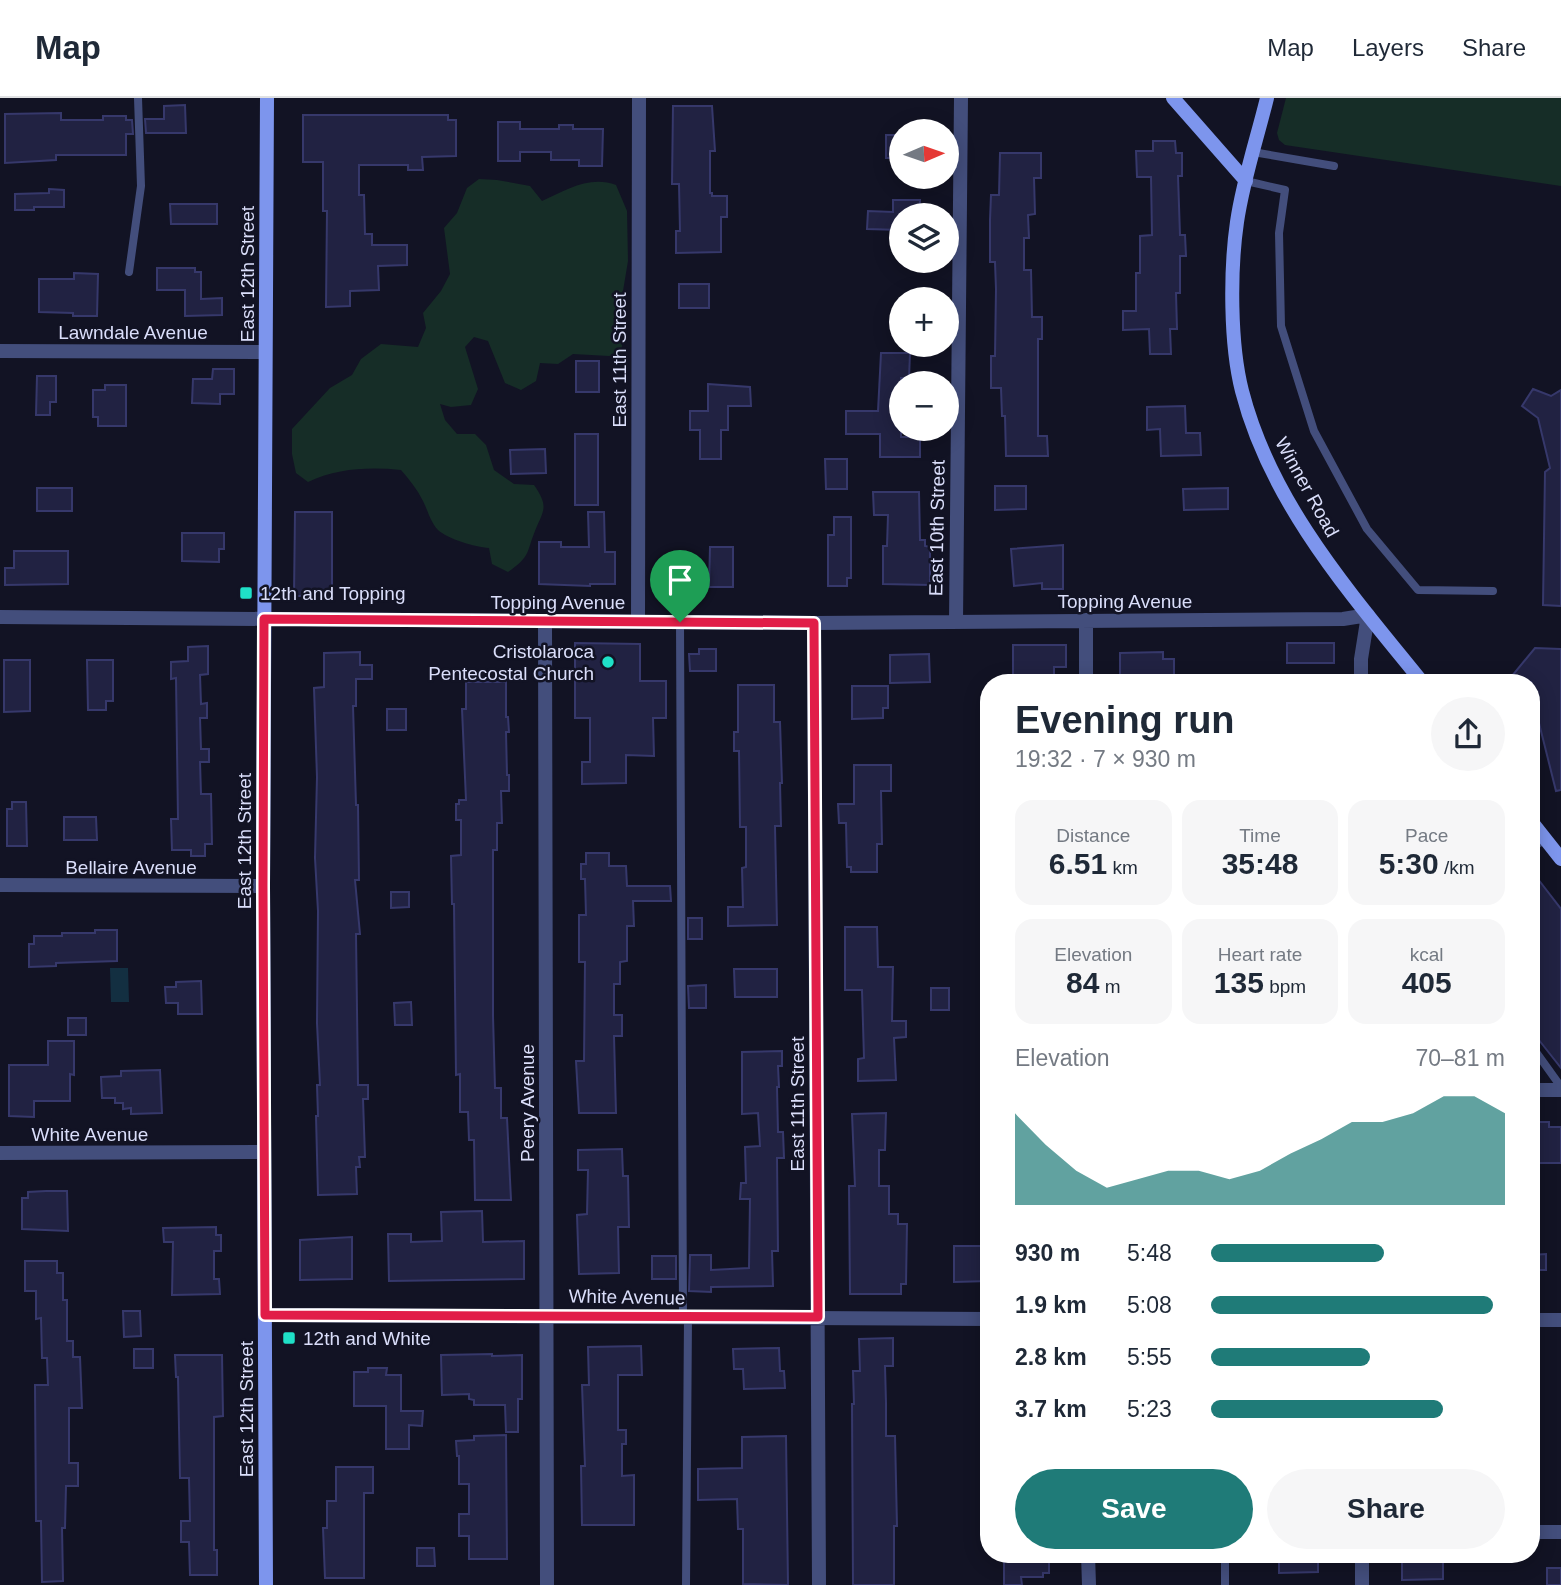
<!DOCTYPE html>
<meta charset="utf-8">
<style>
body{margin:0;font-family:Helvetica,sans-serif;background:#f6f6f7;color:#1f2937;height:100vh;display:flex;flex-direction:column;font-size:26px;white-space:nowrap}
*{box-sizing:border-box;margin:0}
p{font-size:23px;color:#747a83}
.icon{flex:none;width:38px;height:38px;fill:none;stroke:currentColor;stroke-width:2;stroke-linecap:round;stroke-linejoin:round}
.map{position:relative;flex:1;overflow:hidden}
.drawer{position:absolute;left:980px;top:576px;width:560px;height:889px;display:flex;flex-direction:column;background:#fff;border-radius:28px;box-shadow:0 4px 18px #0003}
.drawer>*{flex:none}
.needle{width:46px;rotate:88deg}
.fabs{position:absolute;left:889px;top:21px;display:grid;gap:14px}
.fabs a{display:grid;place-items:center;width:70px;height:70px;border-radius:50%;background:#fff;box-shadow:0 4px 18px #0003;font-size:35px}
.pin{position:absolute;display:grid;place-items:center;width:60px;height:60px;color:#fff;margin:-72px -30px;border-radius:50% 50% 50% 0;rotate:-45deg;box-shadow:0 0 7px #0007}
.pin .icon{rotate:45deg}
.round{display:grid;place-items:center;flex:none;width:74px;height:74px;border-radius:37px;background:#f6f6f7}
.head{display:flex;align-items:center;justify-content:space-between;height:119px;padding:0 35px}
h1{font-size:38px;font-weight:700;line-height:52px}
.metrics{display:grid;grid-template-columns:repeat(3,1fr);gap:10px;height:119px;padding:7px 35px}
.metrics div{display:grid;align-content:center;border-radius:18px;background:#f6f6f7;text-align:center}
.metrics b{font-size:30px;font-weight:700}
.metrics small{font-size:19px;font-weight:400}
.metrics p{font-size:19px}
.chart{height:196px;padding:14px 35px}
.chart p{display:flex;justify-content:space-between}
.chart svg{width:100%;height:126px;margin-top:7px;fill:#1f7b78;opacity:.7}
.button{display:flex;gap:14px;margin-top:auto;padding:14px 35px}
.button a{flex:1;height:80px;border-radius:42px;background:#1f7b78;color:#fff;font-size:28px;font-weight:700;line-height:80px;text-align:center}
.button a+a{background:#f6f6f7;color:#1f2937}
ul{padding:0 35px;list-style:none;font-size:23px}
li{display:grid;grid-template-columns:112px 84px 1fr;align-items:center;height:52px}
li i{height:18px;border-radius:9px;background:#1f7b78}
header{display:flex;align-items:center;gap:42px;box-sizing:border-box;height:98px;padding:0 35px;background:#fff;border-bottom:2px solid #e0e1e3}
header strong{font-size:33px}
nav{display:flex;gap:38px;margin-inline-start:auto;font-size:24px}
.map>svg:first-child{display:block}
.green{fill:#162d27}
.water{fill:#132f41}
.building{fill:#212242;stroke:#36386b;stroke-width:2}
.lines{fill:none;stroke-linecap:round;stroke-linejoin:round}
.lane{stroke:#434e7c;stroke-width:8}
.street{stroke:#434e7c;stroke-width:14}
.secondary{stroke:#7d95ed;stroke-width:14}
.route-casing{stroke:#fff;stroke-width:14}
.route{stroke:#e11d48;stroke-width:9}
.poi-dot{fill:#1fe0c7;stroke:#121324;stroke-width:2.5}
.labels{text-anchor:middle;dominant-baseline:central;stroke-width:5;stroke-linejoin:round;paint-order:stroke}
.street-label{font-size:19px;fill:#dadefa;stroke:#121324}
.poi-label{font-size:19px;fill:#dadefa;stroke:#121324;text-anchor:start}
</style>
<header>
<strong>Map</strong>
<nav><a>Map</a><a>Layers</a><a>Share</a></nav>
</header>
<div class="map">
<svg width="1561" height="1487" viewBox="0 0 1561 1487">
<rect width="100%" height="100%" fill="#121324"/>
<path class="green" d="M1286 0H1561V88L1285 47 1279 42 1277 35Z
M479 81 497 82 530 88 542 103C566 92 590 77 616 87L627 113 628 163 622 199 624 235 621 255 609 258 573 256 558 266 540 265 536 283 521 292 505 285 488 243 474 239 465 249 478 291 471 307 451 309 440 306 445 322 457 336H475L486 347 494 372 514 386 534 387C549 409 544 411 535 433 526 455 531 458 508 474L492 466 489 450C475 449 448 441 438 432 430 423 428 413 423 403 417 391 409 381 401 372 369 369 338 370 308 384L296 375 292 356V331L330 290 352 277 361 261 381 246 418 249 426 230 423 215 441 193 450 176 444 130 457 115 467 90Z"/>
<path class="water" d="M110 870H128L129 904H111Z"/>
<path class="building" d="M185 7 186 35H146L145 21H164V8Z
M673 8H712L715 53H710V95H712V98H727V119H721V154L676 155V133H680L679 86H672Z
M61 15V22H103V18H126V22H132L133 36H126V57H56V62L5 65V16Z
M303 17H448V22H456V58L422 59 423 72H408V67H359V97H364L365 136H372V147H407V167L378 168 379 192 350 193V208L326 209 327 113H323V64H303Z
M498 24H520V31H559V27H573V31H603L602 68H579V62H551V54H520V63H498Z
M886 37H901V60H886Z
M1153 43H1175L1176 55H1182V78H1178L1180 137H1185L1186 158H1180V195H1176L1177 231H1170L1171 256H1150L1149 231 1123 232V213H1136V175H1140V138L1152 137 1151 79H1137L1136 53H1153Z
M1000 55H1041V80H1034L1035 116 1028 117 1029 140H1024V172H1031L1032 219H1042V241H1038V338H1047L1048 358H1006L1005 318H1002L1001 290H991V258H995L996 191 995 164H990V122L991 97H999Z
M49 91 64 92V109H34V112H15V96L49 95Z
M893 102H920L919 117H901V132L867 131 868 113 893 114Z
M170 106H217V126H171Z
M157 170H195V174H201V201L222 200V217L185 218V192H157Z
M74 175 98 176 97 218H73V215L39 214V181H74Z
M679 186H709V210H679Z
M881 255H910L909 280H901V339H920V359H880V336H846V313H878Z
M576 263H599V294H576Z
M213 271H234V296H220V306L192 305 193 281H212Z
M37 278H56V304H50V317H36Z
M708 286 750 289 751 308H728V332H721V361H700V332H690V313H708Z
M105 287H126V328H98V319H93V292H105Z
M1533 291 1551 298 1561 292V508L1543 507 1545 374 1550 370 1538 320 1522 308Z
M1185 308 1186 335H1200L1201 357 1161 358 1160 331 1147 332V309Z
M575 336H598V407H575Z
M545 351 546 375 511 376 510 352Z
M825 361H847V391H826Z
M995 388H1026V411L995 412Z
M37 390H72V413H37Z
M1228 390V411L1184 412 1183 391Z
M873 394H919L920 442H925V448L930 449V487L883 486V448H887L888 417H874Z
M295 414H332V498H294Z
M588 414H604L605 454H615V486H590V488L539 486V444H561V449H589Z
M834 419H851V480H847V488H828V437H834Z
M182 435H224V451H219V464L182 463Z
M1063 447V491H1042V485L1014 488 1011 451Z
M710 449H733V489H709Z
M14 453H68V486L5 487V470H14Z
M575 545 640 546V583H666V620H653L654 658 626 657V685L582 686V664H590V620H575Z
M1287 545H1334V565H1287Z
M1013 547H1066V569H1054V584H1013Z
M208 548V576L200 577 201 606 207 605V620H200L201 651H209V664H200L201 696H211L212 746H205V758H191V752H172L171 721H178L176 580 171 581V564L188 563V549Z
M1535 550 1561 551V692L1556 693 1535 609 1531 606V584H1507Z
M699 551H716V573H690L689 556H699Z
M360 554V567H372V581H356V608H353L356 707H358L359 782H355L360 836H356L358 987H368V1001H363L365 1059H359L360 1069H356L357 1096 318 1097 316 1018H318L317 987H320L317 925 318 813 315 760 317 679 314 590 324 589V555Z
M1163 554V561H1174V580L1120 581V555Z
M929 556 930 584 890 585V557Z
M4 562H30V613L4 614Z
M87 562H113V603H106V612H88Z
M466 584H506V619H508L509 634H506L507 677H509V693H501L502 725H497V752H493V918L495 990H501V1020H507L511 1102H475L474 1042H469L468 1014H460V976L456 977 454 806H452L451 758 461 757V722H456V706H459V702H466L462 611H466Z
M738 587H774V624H780L782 685H780L781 728H775L777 827 728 828V809H743L742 770 746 769V729H740L739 653H734V634H738Z
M852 588H888V610H883V620L852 621Z
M387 611H406V632H387Z
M854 667H891V693H881L882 746H877V774H851V769H847L846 725H839L838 706H854Z
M12 704H26L27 748H7V711H12Z
M64 719H96L97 742H64Z
M586 755H609V768H626L627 788H670L671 803H633L634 828H627V863L620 864V886H614V917H622V938H614L616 1015H579L576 963H584L585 864H579V817H586L585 781H581V766H586Z
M1531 772 1561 811V970L1531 932Z
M391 794H409V809L391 810Z
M688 820H702V841H688Z
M845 829H877L878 869H893L892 923H906V939L894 940 896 982 858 983V961L864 960 862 892H845Z
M95 832H117V863L56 865V868L29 869V846H34V838H62V835H95Z
M734 871H777V899H735Z
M201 883 202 916H178V905H166L165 889H176V884Z
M706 887V910H689L688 888Z
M931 890H949V912H931Z
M411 904 412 927H395L394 905Z
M68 920H86V937H68Z
M48 943H74V977L70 976V1003H34V1019L9 1018V967H48Z
M782 953V968H778L779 989H777L778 1034H783L784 1060H777L778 1153H772L773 1188 711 1189V1194L689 1193 690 1157H711V1172L749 1170 750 1101H740L741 1085H746L745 1049 760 1048 758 1015 742 1016V954Z
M160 972 162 1015 131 1016V1010L123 1011V1005H115V1000H102L101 979 121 978V973Z
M886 1015 885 1052H879V1088H889V1116H898V1126H907L906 1186H901V1196H850L849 1088H855L852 1016Z
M1531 1024H1549V1029H1561V1065H1531Z
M622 1051 623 1078H628L629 1129H618L619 1175 579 1176 577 1117 587 1116 588 1072H578V1052Z
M46 1093H67L68 1133 22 1131V1100H28V1094Z
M482 1113 483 1144 524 1143V1181L389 1183 388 1136H411V1144L442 1143 441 1114Z
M216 1129V1137H221V1153H214V1181H219L220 1196 172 1197 173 1144H164L163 1130Z
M352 1139V1181L300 1182V1142Z
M954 1148H989V1183L954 1184Z
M1546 1156V1172H1531V1157Z
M652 1158H676V1181H652Z
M25 1163H57V1175H63V1202H67V1243H73V1259H80L82 1310H69V1365H78V1388H66L65 1430H62L63 1483 42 1484 41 1423H36L35 1287H48L47 1260H42L41 1220 36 1221V1193H25Z
M123 1213H140L141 1238 124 1239Z
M893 1240V1268H885L886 1305V1338H895L897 1428H894V1487H853L852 1306H854L853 1273H860L859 1241Z
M641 1248 642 1277H618V1332H626V1346H622V1378L634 1377V1427H582L581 1368H585L582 1287H589L588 1249Z
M779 1250 780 1273H784L785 1290 744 1291 743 1271H734L733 1251Z
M134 1251H153V1270H134Z
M492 1256V1258L522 1257V1301H518V1334H506L505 1307H474V1302L469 1301V1296L442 1297 441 1257Z
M175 1257H222L223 1318 214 1319V1452H217V1477H190L189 1444H181V1423H190L189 1380H180L178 1279H176Z
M368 1270H387L386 1277H401V1313H423L422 1328 409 1327V1351H386V1308H354V1274H368Z
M506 1337 507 1461H469V1438H459V1416H469V1386H459V1358H457L456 1343 474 1342V1338Z
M786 1338 788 1487 743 1486V1431H738L737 1401 698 1402V1371L742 1370V1339Z
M336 1369H373V1395H364V1480H325L323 1430H327V1403H336Z
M417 1450H434L435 1468H417Z
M1279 1456H1318V1474L1279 1475Z
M1004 1457H1049V1475H1043V1479H1021L1022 1487H1004Z
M1443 1460V1481L1402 1482V1461Z
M1547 1470H1561V1487H1547Z"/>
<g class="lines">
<path class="lane" d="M1253 54 1334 68
M1246 83 1285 92 1279 135 1281 228 1314 333 1367 431 1418 492 1493 493
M129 174 141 88 138 0
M680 524 683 1219
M1531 750 1546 741
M1531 947 1561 989
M1225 1456V1487
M686 1487 688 1219"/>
<path class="street" d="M0 253 265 254
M0 519 814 525 1343 521 1368 517 1361 561V584
M1086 522V584
M545 523 547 1487
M638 524 639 0
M956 524 961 0
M814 525 819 1487
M0 787 263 788
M1531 992H1561
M0 1055 264 1054
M265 1217 989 1221
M1531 1222H1561
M1531 1434H1561
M1088 1456 1089 1487
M1362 1456V1487"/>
<path class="secondary" d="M1173 0 1246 83
M1267 0C1257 41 1243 82 1237 124 1230 172 1230 246 1242 293 1271 406 1351 496 1422 584
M1531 723 1561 761
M266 1487 263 788 267 0"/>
</g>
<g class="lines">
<g class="route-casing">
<path id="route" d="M264 521 814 525 818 1219 265 1217 263 788Z"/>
</g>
<use href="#route" class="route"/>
</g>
<g class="poi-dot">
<rect x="239" y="488" width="14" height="14" rx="3.5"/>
<circle cx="608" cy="564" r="7"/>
<rect x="282" y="1233" width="14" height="14" rx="3.5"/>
</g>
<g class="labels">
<g class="street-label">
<text transform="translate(247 176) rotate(-90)">East 12th Street</text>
<text x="133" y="234">Lawndale Avenue</text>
<text transform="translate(619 262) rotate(-90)">East 11th Street</text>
<text transform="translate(1307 389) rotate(61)">Winner Road</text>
<text transform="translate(937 430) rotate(-89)">East 10th Street</text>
<text x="1125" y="503">Topping Avenue</text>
<text x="558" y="504">Topping Avenue</text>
<text transform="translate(244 743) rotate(-90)">East 12th Street</text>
<text x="131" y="769">Bellaire Avenue</text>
<text transform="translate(527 1005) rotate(-90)">Peery Avenue</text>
<text transform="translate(797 1006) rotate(-90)">East 11th Street</text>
<text x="90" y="1036">White Avenue</text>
<text transform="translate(627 1199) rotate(1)">White Avenue</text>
<text transform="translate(246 1311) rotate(-90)">East 12th Street</text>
</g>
<g class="poi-label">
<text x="260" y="495">12th and Topping</text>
<text x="594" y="553" text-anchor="end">Cristolaroca<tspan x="594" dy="22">Pentecostal Church</tspan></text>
<text x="303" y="1240">12th and White</text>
</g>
</g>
</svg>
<div class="fabs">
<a><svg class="needle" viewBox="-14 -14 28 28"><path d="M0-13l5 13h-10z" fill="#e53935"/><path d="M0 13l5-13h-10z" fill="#747a83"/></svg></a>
<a><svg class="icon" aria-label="layers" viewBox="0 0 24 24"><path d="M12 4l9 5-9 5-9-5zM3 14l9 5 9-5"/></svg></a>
<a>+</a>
<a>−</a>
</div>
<div class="pin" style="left:680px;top:524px;background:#1e9e55"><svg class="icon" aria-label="arrive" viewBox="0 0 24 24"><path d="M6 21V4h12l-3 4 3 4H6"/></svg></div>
<section class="drawer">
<div class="head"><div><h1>Evening run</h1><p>19:32 · 7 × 930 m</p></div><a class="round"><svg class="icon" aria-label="share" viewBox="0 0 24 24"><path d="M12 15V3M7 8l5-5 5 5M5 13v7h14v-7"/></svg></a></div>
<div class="metrics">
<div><p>Distance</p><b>6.51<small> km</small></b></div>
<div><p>Time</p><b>35:48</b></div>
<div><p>Pace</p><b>5:30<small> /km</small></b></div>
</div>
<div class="metrics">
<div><p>Elevation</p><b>84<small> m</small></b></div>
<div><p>Heart rate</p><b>135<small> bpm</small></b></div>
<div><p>kcal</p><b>405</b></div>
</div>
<div class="chart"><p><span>Elevation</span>70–81 m</p>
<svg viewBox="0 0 160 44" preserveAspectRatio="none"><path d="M0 44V12L10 23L20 32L30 38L40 35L50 32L60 32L70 35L80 32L90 26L100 21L110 15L120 15L130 12L140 6L150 6L160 12V44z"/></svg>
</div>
<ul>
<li><b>930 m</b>5:48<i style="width:59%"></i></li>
<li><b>1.9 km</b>5:08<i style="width:96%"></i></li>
<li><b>2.8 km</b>5:55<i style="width:54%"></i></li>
<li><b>3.7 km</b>5:23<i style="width:79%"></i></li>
</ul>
<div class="button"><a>Save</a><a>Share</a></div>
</section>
</div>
